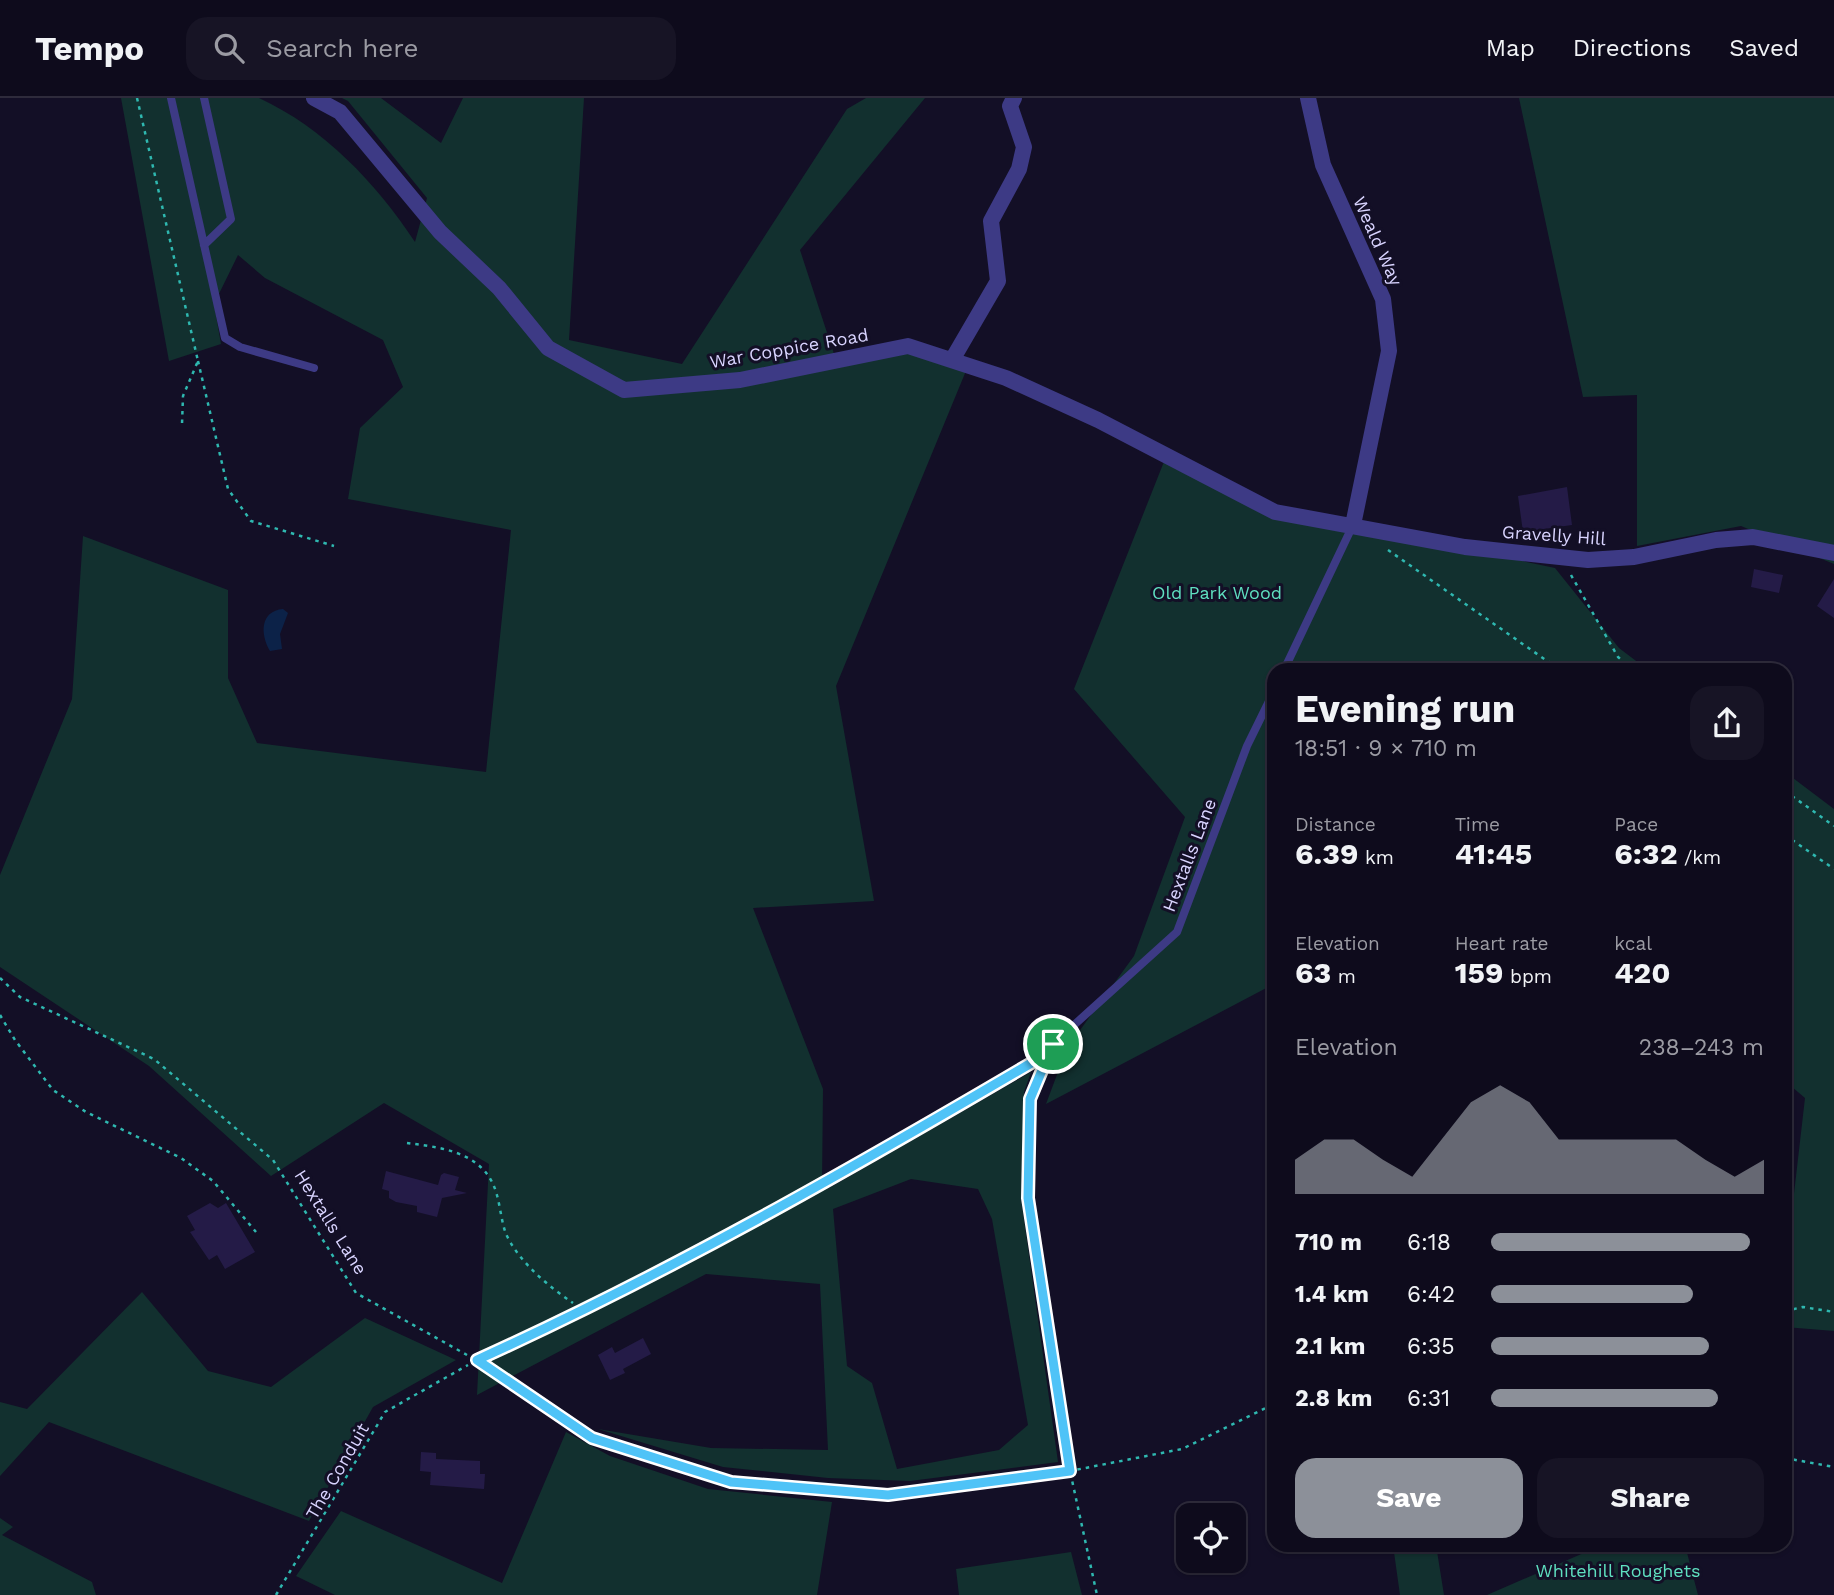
<!DOCTYPE html>
<meta charset="utf-8">
<style>
body{margin:0;font-family:"Work Sans",sans-serif;background:#171425;color:#f1f3f6;height:100vh;display:flex;flex-direction:column;font-size:26px;white-space:nowrap}
*{box-sizing:border-box;margin:0}
p{font-size:23px;color:#9b9ba3}
.icon{flex:none;width:38px;height:38px;fill:none;stroke:currentColor;stroke-width:2;stroke-linecap:round;stroke-linejoin:round}
.map{position:relative;flex:1;overflow:hidden}
.details{position:absolute;left:1267px;top:565px;width:525px;height:889px;display:flex;flex-direction:column;background:#0e0b1c;border-radius:21px;box-shadow:0 2px 5px #0004,0 0 0 2px #2e2b3b}
.details>*{flex:none}
.fabs{position:absolute;left:1176px;top:1405px;display:grid;gap:14px}
.fabs a{display:grid;place-items:center;width:70px;height:70px;border-radius:14px;background:#0e0b1c;box-shadow:0 2px 5px #0004,0 0 0 2px #2e2b3b;font-size:35px}
.pin{position:absolute;display:grid;place-items:center;width:60px;height:60px;color:#fff;margin:-30px;border:4px solid #fff;border-radius:50%;box-shadow:0 2px 7px #0007}
.round{display:grid;place-items:center;flex:none;width:74px;height:74px;border-radius:21px;background:#171425}
.summary{display:flex;align-items:center;justify-content:space-between;height:119px;padding:0 28px}
h1{font-size:38px;font-weight:700;line-height:52px}
.figures{display:grid;grid-template-columns:repeat(3,1fr);gap:10px;height:119px;padding:7px 28px}
.figures div{display:grid;align-content:center}
.figures b{font-size:30px;font-weight:700}
.figures small{font-size:19px;font-weight:400}
.figures p{font-size:19px}
.chart{height:196px;padding:14px 28px}
.chart p{display:flex;justify-content:space-between}
.chart svg{width:100%;height:126px;margin-top:7px;fill:#8c9099;opacity:.7}
.button{display:flex;gap:14px;margin-top:auto;padding:14px 28px}
.button a{flex:1;height:80px;border-radius:21px;background:#8c9099;color:#fff;font-size:28px;font-weight:700;line-height:80px;text-align:center}
.button a+a{background:#171425;color:#f1f3f6}
ul{padding:0 28px;list-style:none;font-size:23px}
li{display:grid;grid-template-columns:112px 84px 1fr;align-items:center;height:52px}
li i{height:18px;border-radius:9px;background:#8c9099}
header{display:flex;align-items:center;gap:42px;box-sizing:border-box;height:98px;padding:0 35px;background:#0e0b1c;border-bottom:2px solid #2e2b3b}
header strong{font-size:33px}
nav{display:flex;gap:38px;margin-inline-start:auto;font-size:24px}
.search{width:490px;height:63px;background:#171425;display:flex;align-items:center;gap:18px;box-sizing:border-box;padding:0 24px;border-radius:21px;color:#9b9ba3;font-size:26px}
.map>svg:first-child{display:block}
.green{fill:#12302f;fill-rule:evenodd}
.water{fill:#0c2248}
.building{fill:#241b47}
.lines{fill:none;stroke-linecap:round;stroke-linejoin:round}
.path{stroke:#2fb8b0;stroke-width:2.5;stroke-dasharray:3.5 5;stroke-linecap:butt}
.lane{stroke:#3d3a85;stroke-width:8}
.street{stroke:#3d3a85;stroke-width:16}
.route-casing{stroke:#fff;stroke-width:14}
.route{stroke:#4fc3f7;stroke-width:9}
.labels{text-anchor:middle;dominant-baseline:central;stroke-width:6;stroke-linejoin:round;paint-order:stroke}
.street-label{font-size:18px;fill:#d9d4ff;stroke:#130f26}
.park-label{font-size:18px;fill:#5fe0c0;stroke:#130f26}
</style>
<header>
<strong>Tempo</strong>
<div class="search"><svg class="icon" aria-label="search" viewBox="0 0 24 24"><circle cx="10" cy="10" r="6"/><path d="M15 15l6 6"/></svg>Search here</div>
<nav><a>Map</a><a>Directions</a><a>Saved</a></nav>
</header>
<div class="map">
<svg width="1834" height="1497" viewBox="0 0 1834 1497">
<rect width="100%" height="100%" fill="#130f26"/>
<path class="green" d="M121 0H259C324 30 376 85 415 144L427 100 348 3 342 0H381L441 45 463 0H584L569 242 682 266 847 11 866 0H925L800 152 835 259 908 248 968 268 836 588 874 803 753 810 823 991 822 1087 829 1090 1031 974 1024 994 1021 1100 1058 1364 910 1383 828 1380 723 1369 598 1331 711 1350 828 1352 820 1186 706 1176 477 1297 489 1066 384 1005 271 1078 149 968 0 869V777L72 601 83 438 228 492V580L257 645 486 674 511 432 348 401 360 330 403 289 383 242 265 180 238 157 214 206 221 246 169 263ZM911 1081 978 1091 992 1121 1028 1327 999 1352 897 1371 872 1285 847 1268 833 1111Z
M1519 0H1834V466L1741 428 1637 448V297L1583 299Z
M1167 356 1275 414 1353 427 1555 470 1619 550 1648 572H1274V886L1046 1006 1067 950 1134 858 1185 719 1074 591Z
M1785 674 1834 711V1233L1785 1229V1174L1805 1000 1785 983Z
M142 1194 208 1273 271 1289 365 1220 456 1262 373 1309 309 1423 49 1324 0 1378V1304L27 1311Z
M566 1334 610 1358 708 1391 832 1404 817 1497H335L296 1478 341 1413 502 1485Z
M0 1420 13 1429 2 1437 92 1484 96 1497H0Z
M1393 1447H1436L1444 1497H1400Z
M1602 1447H1685L1698 1497H1487Z
M1071 1454 1082 1497H959L956 1471Z"/>
<path class="water" d="M283 511 288 515 280 536 282 551 270 553C260 536 260 513 283 511Z"/>
<path class="building" d="M1567 389 1572 427 1523 434 1518 398Z
M1754 471 1783 477 1779 495 1751 489Z
M1834 481V520L1817 508Z
M386 1073 438 1087 441 1077 444 1075 459 1079 455 1092 467 1095 442 1100 437 1119 417 1114V1108L396 1104 389 1100V1093L382 1091Z
M210 1105 218 1110 226 1105 255 1154 225 1171 217 1157 209 1162 190 1134 195 1132 187 1118Z
M643 1240 651 1256 623 1271 625 1275 610 1282 598 1257 612 1249 615 1255Z
M421 1354 436 1355V1361L480 1363V1376H485L484 1391 430 1387 431 1374 420 1373Z"/>
<g class="lines">
<path class="path" d="M137 0 198 263 183 298 182 326
M198 263 228 391 251 423 334 448
M1388 452 1560 572
M1571 477 1618 559 1633 572
M1785 693 1834 728
M1785 737 1834 771
M0 880 20 899 154 961 273 1062 356 1195 467 1257
M0 917 15 942 53 992 86 1014 181 1060 213 1083 256 1134
M1042 973 1030 1001 1028 1100 1070 1373 1097 1497
M407 1045C438 1049 476 1053 492 1084 500 1099 500 1120 506 1136 519 1164 548 1188 573 1205
M1785 1213 1803 1209 1834 1214
M488 1269 591 1340 731 1384 888 1397 1070 1373 1182 1351 1274 1306
M1785 1360 1834 1369
M276 1497 385 1314 468 1267"/>
<path class="lane" d="M171 0 225 240 240 249 314 270
M204 0 231 121 204 147
M1284 572 1353 427
M477 1262 584 1214 744 1130 1033 964 1177 834 1247 648 1274 593"/>
<path class="street" d="M314 0 340 14 440 134 499 190 548 250 624 292 740 282 908 248 1006 280 1098 322 1275 414 1465 449 1588 462 1634 459 1716 442 1753 439 1834 455
M1308 0 1323 67 1383 201 1389 253 1353 427
M952 262 998 183 991 123 1019 71 1024 49 1010 8 1014 0"/>
</g>
<g class="lines">
<g class="route-casing">
<path id="route" d="M1053 946 1030 1001 1028 1100 1070 1373 888 1397 731 1384 592 1340 477 1262C669 1175 851 1071 1033 964Z"/>
</g>
<use href="#route" class="route"/>
</g>
<g class="labels">
<g class="street-label">
<text transform="translate(1378 143) rotate(66)">Weald Way</text>
<text transform="translate(789 250) rotate(-10)">War Coppice Road</text>
<text transform="translate(1554 437) rotate(4)">Gravelly Hill</text>
<text transform="translate(1189 757) rotate(-69)">Hextalls Lane</text>
<text transform="translate(331 1124) rotate(58)">Hextalls Lane</text>
<text transform="translate(337 1373) rotate(-60)">The Conduit</text>
</g>
<g class="park-label">
<text x="1217" y="494">Old Park Wood</text>
<text x="1618" y="1472">Whitehill Roughets</text>
</g>
</g>
</svg>
<div class="fabs">
<a><svg class="icon" aria-label="locate" viewBox="0 0 24 24"><circle cx="12" cy="12" r="6"/><path d="M12 2v4M12 18v4M2 12h4M18 12h4"/></svg></a>
</div>
<div class="pin" style="left:1053px;top:946px;background:#1e9e55"><svg class="icon" aria-label="arrive" viewBox="0 0 24 24"><path d="M6 21V4h12l-3 4 3 4H6"/></svg></div>
<section class="details">
<div class="summary"><div><h1>Evening run</h1><p>18:51 · 9 × 710 m</p></div><a class="round"><svg class="icon" aria-label="share" viewBox="0 0 24 24"><path d="M12 15V3M7 8l5-5 5 5M5 13v7h14v-7"/></svg></a></div>
<div class="figures">
<div><p>Distance</p><b>6.39<small> km</small></b></div>
<div><p>Time</p><b>41:45</b></div>
<div><p>Pace</p><b>6:32<small> /km</small></b></div>
</div>
<div class="figures">
<div><p>Elevation</p><b>63<small> m</small></b></div>
<div><p>Heart rate</p><b>159<small> bpm</small></b></div>
<div><p>kcal</p><b>420</b></div>
</div>
<div class="chart"><p><span>Elevation</span>238–243 m</p>
<svg viewBox="0 0 160 44" preserveAspectRatio="none"><path d="M0 44V32L10 25L20 25L30 32L40 38L50 25L60 12L70 6L80 12L90 25L100 25L110 25L120 25L130 25L140 32L150 38L160 32V44z"/></svg>
</div>
<ul>
<li><b>710 m</b>6:18<i style="width:95%"></i></li>
<li><b>1.4 km</b>6:42<i style="width:74%"></i></li>
<li><b>2.1 km</b>6:35<i style="width:80%"></i></li>
<li><b>2.8 km</b>6:31<i style="width:83%"></i></li>
</ul>
<div class="button"><a>Save</a><a>Share</a></div>
</section>
</div>
